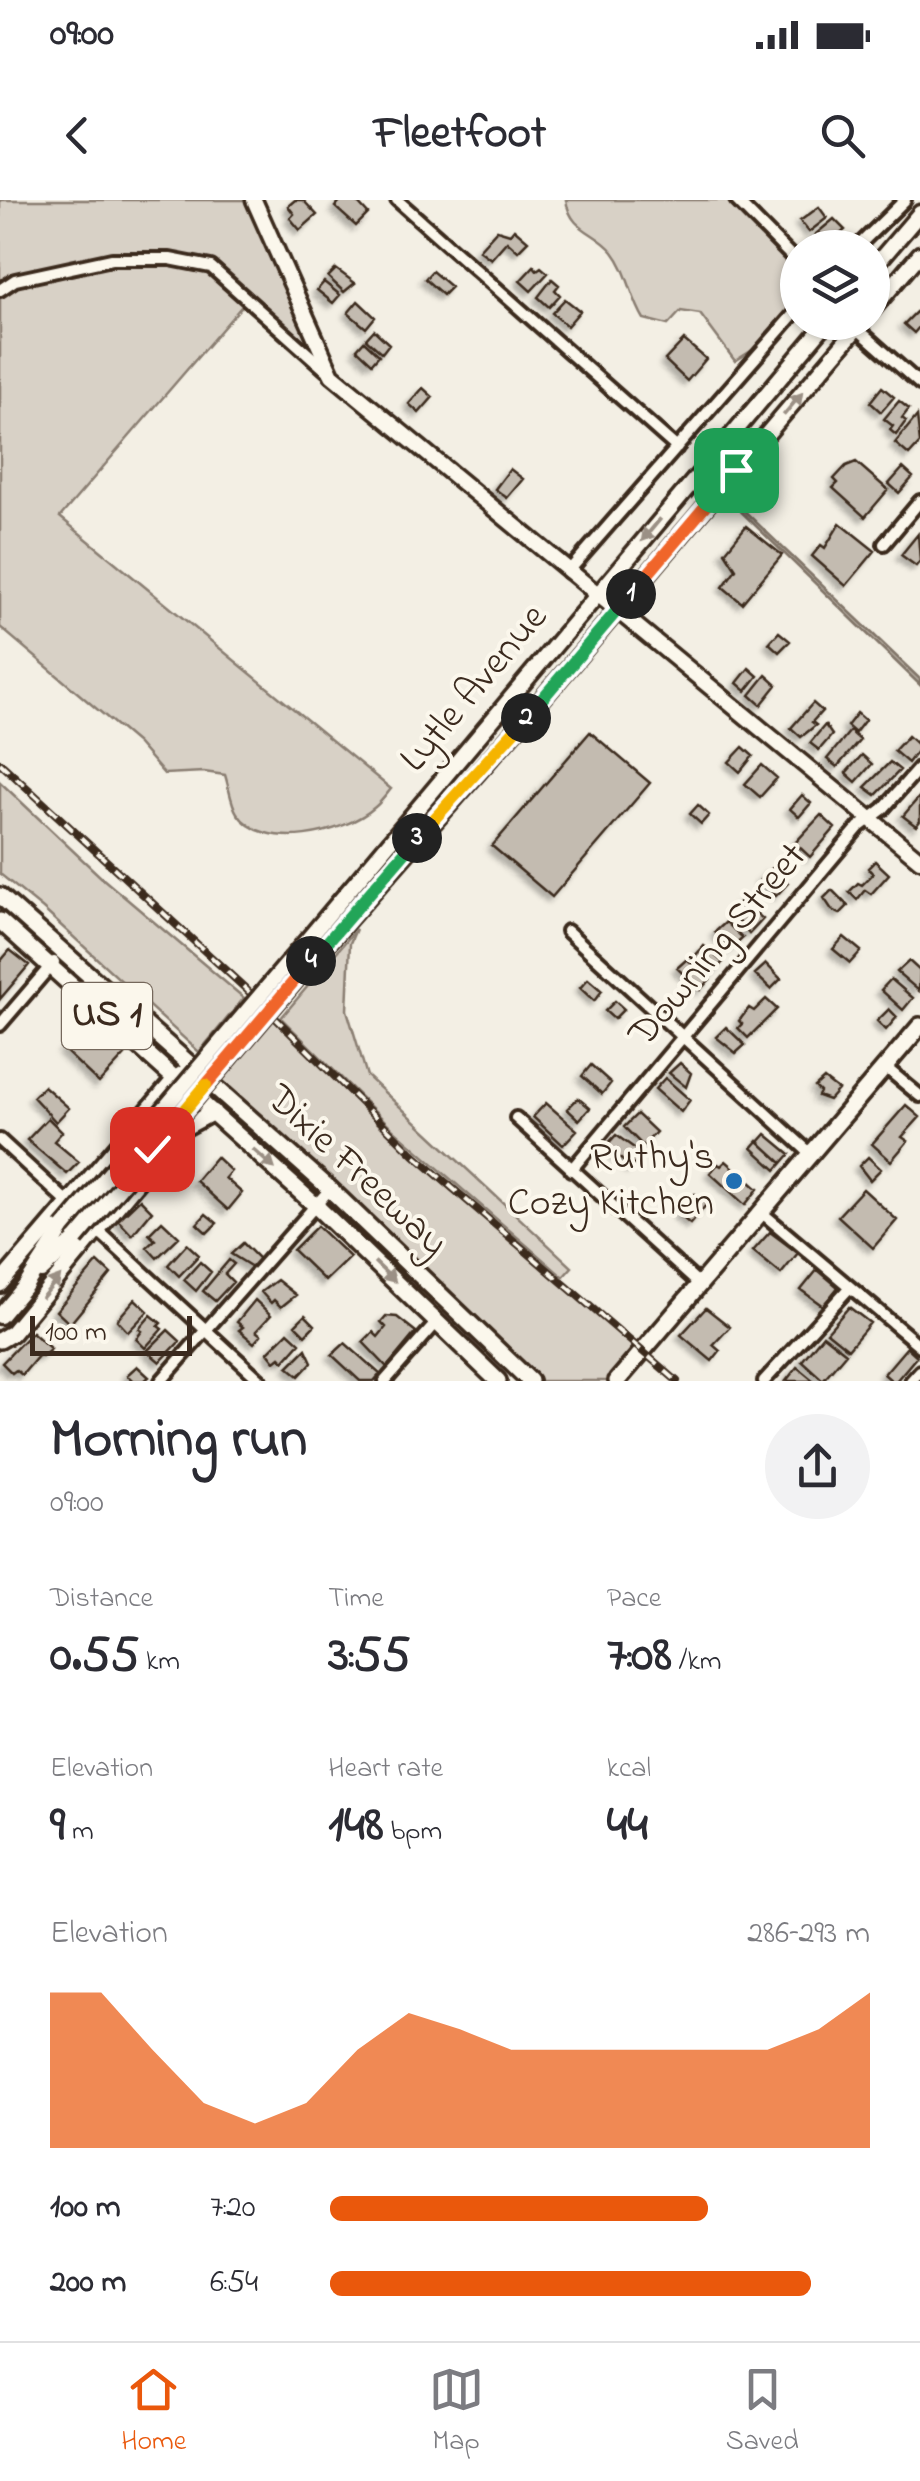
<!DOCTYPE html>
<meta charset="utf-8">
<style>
body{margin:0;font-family:"Indie Flower",sans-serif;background:#f2f2f3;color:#2b2b33;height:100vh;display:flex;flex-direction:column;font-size:38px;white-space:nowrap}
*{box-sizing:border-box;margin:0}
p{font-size:32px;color:#7c7c81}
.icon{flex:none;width:55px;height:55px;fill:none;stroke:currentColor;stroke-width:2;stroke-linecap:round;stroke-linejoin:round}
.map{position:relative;height:1181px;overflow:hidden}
.drawer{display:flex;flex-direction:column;background:#fff;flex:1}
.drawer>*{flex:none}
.controls{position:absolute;left:780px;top:30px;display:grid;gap:20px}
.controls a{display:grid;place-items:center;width:110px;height:110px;border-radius:50%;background:#fff;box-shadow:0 2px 8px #0004;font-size:50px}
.scale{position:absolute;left:30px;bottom:25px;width:162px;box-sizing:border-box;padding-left:10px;border:5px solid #3b2a1e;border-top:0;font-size:28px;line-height:35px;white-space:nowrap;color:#3b2a1e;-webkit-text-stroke:8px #fbf7ec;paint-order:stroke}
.pin{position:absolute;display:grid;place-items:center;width:85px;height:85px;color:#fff;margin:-42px;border-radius:20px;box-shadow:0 5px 15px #0006}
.km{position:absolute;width:50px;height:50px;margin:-25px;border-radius:50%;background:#222;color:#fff;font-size:28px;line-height:50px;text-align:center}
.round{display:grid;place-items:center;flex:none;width:105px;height:105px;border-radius:52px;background:#f2f2f3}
.overview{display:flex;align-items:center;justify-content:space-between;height:170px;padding:0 50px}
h1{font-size:55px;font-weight:800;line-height:75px}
.figures{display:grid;grid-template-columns:repeat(3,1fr);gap:15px;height:170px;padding:10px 50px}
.figures div{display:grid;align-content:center}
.figures b{font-size:50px;font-weight:800}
.figures small{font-size:28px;font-weight:400}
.figures p{font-size:28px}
.chart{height:280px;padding:20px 50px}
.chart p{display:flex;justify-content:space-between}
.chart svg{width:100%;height:180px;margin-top:10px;fill:#ea580c;opacity:.7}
ul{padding:0 50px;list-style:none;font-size:32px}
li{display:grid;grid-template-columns:160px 120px 1fr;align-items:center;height:75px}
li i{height:25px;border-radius:12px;background:#ea580c}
.status{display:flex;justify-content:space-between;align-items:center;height:70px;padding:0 50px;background:#fff;direction:ltr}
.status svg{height:28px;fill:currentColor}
header{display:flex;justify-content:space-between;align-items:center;height:130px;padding:0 50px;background:#fff;font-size:45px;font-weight:800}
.dock{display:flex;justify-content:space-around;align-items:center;height:140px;border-top:2px solid #e1e1e2;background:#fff;font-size:28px;color:#7c7c81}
.dock a{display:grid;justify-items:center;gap:5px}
.dock .current{color:#ea580c}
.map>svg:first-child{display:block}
.green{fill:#d8d1c6;stroke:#8a7e72;stroke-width:2.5}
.water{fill:#afa69a;stroke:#817468;stroke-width:2.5}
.building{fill:#c3bbb0;stroke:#3b2a1e;stroke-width:2.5;filter:url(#shadow)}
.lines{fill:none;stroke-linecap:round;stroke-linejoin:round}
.street-casing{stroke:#3b2a1e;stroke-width:18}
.secondary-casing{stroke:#3b2a1e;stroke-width:21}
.primary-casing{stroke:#3b2a1e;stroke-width:22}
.street{stroke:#fbf7ec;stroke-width:10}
.secondary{stroke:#fbf7ec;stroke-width:14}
.primary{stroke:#fbf7ec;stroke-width:15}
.rail-casing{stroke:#3b2a1e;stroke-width:8}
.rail{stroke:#fbf7ec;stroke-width:4;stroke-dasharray:11;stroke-linecap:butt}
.secondary-bridge-casing{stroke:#3b2a1e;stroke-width:21;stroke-linecap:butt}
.secondary-bridge{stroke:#fbf7ec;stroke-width:14}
.oneway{fill:#9b9085}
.split-1-casing{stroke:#fff;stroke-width:20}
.split-2-casing{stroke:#fff;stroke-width:20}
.split-3-casing{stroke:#fff;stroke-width:20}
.split-4-casing{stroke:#fff;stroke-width:20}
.split-5-casing{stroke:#fff;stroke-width:20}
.split-6-casing{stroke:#fff;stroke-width:20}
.split-1{stroke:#f0652b;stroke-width:12}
.split-2{stroke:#22a559;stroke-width:12}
.split-3{stroke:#f5b400;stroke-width:12}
.split-4{stroke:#22a559;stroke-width:12}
.split-5{stroke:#f0652b;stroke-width:12}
.split-6{stroke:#f5b400;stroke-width:12}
.poi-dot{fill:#1f6fb2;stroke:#fbf7ec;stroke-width:4}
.labels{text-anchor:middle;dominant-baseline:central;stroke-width:8;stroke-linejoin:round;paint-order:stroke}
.shield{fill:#fbf7ec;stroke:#75685c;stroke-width:2.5}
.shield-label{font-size:38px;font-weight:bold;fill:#3b2a1e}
.street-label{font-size:40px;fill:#3b2a1e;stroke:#fbf7ec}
.poi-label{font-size:40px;fill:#3b2a1e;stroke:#fbf7ec;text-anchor:end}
</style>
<div class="status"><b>09:00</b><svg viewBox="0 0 49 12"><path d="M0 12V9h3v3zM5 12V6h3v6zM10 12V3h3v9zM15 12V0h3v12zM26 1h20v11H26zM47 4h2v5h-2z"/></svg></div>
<header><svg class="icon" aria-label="back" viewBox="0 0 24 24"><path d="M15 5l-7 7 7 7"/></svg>Fleetfoot<svg class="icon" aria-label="search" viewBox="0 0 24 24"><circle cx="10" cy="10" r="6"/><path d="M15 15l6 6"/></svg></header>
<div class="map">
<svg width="920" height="1181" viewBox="0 0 920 1181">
<defs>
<filter id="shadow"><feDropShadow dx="-4.5" dy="4.5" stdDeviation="2.5" flood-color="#0004"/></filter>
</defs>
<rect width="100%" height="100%" fill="#f3efe4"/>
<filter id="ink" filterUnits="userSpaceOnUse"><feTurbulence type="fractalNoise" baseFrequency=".01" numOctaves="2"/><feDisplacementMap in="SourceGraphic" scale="20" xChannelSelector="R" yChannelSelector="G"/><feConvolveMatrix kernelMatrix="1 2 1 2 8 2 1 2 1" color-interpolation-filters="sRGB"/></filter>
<g filter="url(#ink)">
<path class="green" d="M0 0H254L332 175 247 100 60 317 391 589C386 595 381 602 375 607 345 634 263 653 237 613 231 604 229 587 225 575L204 572 164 574 137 543 0 427Z
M566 0H728L784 58 797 100 754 149 735 161 700 114 681 111 668 125 644 119C631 98 628 71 613 52 595 30 571 32 566 0Z
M0 582 102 678 244 798 199 852 43 709 0 674Z
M356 729 350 743 347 810 367 876 572 1067 563 1077 392 928 281 818Z
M268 812 389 931 460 996 642 1151 617 1181H530L212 883Z"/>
<path class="water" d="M731 298 920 479V485L729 300Z"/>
<path class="building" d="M295 0H303L317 15 300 30 290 18 294 14 288 6Z
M341 0H355L368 14 356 26 335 7Z
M819 7 827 18 809 32 800 21Z
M834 19 845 30 824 48 815 38 816 34Z
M514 29 528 41 518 51 507 41 491 59 479 50 497 30 510 34Z
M534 66 537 70 541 67 548 73 531 91 520 81Z
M336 69 355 83 344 92 328 77Z
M432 71 451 87 443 95 425 79Z
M552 79 559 85 555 90 560 95 549 107 538 97Z
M324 82 340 95 333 103 317 90Z
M565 99 580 111 567 126 552 113Z
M358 101 375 117 366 128 348 113Z
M916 112 920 115V126L914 133 904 124Z
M374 130 389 144 382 153 366 139Z
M684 140 706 159 687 181 665 160Z
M364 141 379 155 372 163 357 149Z
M882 187 894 197 881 212 870 202Z
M423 188 433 197 419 213 409 204Z
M899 201 909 209 902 218 906 221 896 235 890 230 893 226 884 219Z
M917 216 920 243 909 255 895 243Z
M856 262 888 290 865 317 833 288 838 283 834 279 846 266Z
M903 268 913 277 899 293 889 284Z
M510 269 523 279 507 298 495 289Z
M840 323 875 351 846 386 812 356 821 345 825 348Z
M746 326 782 355 742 403 723 387 736 369 725 352Z
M918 334 920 361 916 366 901 355Z
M779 432 790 441 779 452 769 443Z
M749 468 758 476 746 491 737 483Z
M766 475 777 485 761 505 750 495Z
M813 503 822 511 812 522 816 525 801 537 791 528Z
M857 513 865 520 855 533 847 526Z
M825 525 832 535 819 550 810 543Z
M850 531 860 540 837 567 827 559Z
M590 532 650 583 552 697 492 646Z
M908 536 920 547 908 563 894 551Z
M743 547 753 556 740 572 729 562Z
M862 555 872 564 856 582 846 573Z
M890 562 900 570 876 595 865 587Z
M762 565 777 578 760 597 745 584Z
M802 595 811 603 799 617 790 609Z
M920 596V621L916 626 903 616Z
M698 605 709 615 701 624 690 614Z
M821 615 835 628 810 657 795 643Z
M875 661 889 674 871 694 865 690 857 700 849 692 858 683 862 685 873 674 868 668Z
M772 668 788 683 776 696 760 680Z
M832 690 848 706 840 714 832 710 824 698Z
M741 700 763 719 749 734 731 712Z
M726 722 743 738 731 749 715 732Z
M844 737 861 751 850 763 833 749Z
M704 746 723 762 712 774 694 757Z
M10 750 29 765 0 799V762Z
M687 759 710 779 700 790 677 768Z
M909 761 920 771 919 791 897 772Z
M766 764 781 779 771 789 755 774Z
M588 779 602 791 594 801 580 788Z
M891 779 913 798 903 810 881 790Z
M766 799 777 809 748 838 738 828 742 824 739 821 749 808 754 811Z
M615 801 624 809 614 819 605 811Z
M889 809 897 817 886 830 877 821Z
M90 823 125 855 99 883 63 849Z
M726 827 745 845 736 853 716 837Z
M680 863 691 873 686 887 669 873Z
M591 865 611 883 602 894 582 876Z
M665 878 690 900 681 912 655 889Z
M824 879 838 890 829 900 818 896 820 892 815 887Z
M44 886 69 908 56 922 33 897Z
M578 898 590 908 579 920 567 909Z
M546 903 577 930 563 945 533 917Z
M906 905 920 917 902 937 908 941 891 961 872 944Z
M637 914 656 932 643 946 624 927Z
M48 918 62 932 54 941 79 962 67 974 27 940Z
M766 934 790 954 782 963 759 942Z
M616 935 644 955 631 968 606 946Z
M758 941 782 963 776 970 752 948Z
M216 957 231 971 225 978 242 993 228 1010 196 981Z
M868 957 881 969 870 980 859 966Z
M726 961 758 989 745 1005 710 973 718 964 721 966Z
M863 989 897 1020 873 1048 838 1016Z
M695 994 707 1004 690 1024 678 1014Z
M140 999 152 1011 132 1035 118 1020Z
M206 1014 217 1023 207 1033 197 1024Z
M162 1021 179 1037 157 1058 147 1047 155 1040 149 1034Z
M317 1026 350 1057 325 1081 293 1050Z
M770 1032 798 1053 781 1074 753 1051Z
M243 1043 259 1059 252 1067 231 1054Z
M187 1044 199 1055 179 1076 168 1065Z
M229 1060 234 1064 225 1074 233 1082 215 1101 203 1091Z
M98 1062 111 1074 70 1124 56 1111Z
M200 1062 211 1072 196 1091 184 1080Z
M818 1069 839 1086 823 1106 801 1090Z
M277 1080 296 1095 281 1107 274 1100 271 1103 261 1092Z
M135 1099 148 1111 128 1132 117 1120Z
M255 1100 271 1115 256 1131 261 1135 254 1143 239 1130 243 1127 237 1122Z
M849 1107 870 1123 848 1149 827 1132Z
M706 1108 730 1127 713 1145 720 1151 712 1161 681 1135Z
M151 1115 161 1123 158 1126 162 1129 145 1148 136 1139 142 1131 139 1129Z
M305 1115 315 1125 305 1135 295 1125Z
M386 1116 397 1117 416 1132 387 1167 363 1142 373 1132 378 1137 386 1127 381 1122Z
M168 1130 180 1141 160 1162 147 1151Z
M32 1132 51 1149 42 1157 39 1155 22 1175 16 1170 12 1173 2 1163Z
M288 1132 300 1143 284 1161 280 1157 275 1161 268 1152Z
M823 1135 846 1153 823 1180 802 1161Z
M345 1143 380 1174 374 1181H360L332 1155Z
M907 1147 917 1156 896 1181H892L884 1174Z
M306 1149 312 1162 299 1176 288 1167Z
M137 1166 149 1177 144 1181H133L127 1175Z
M797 1167 814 1181H786Z"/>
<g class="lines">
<g class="street-casing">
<path id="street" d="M397 0 677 248
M736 0 798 63
M856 48 905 0
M0 90 15 80 112 59H170L211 67 327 171
M850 122 920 184
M884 344 920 301
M568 372 798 109
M567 731 811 954
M0 825 54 762
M885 867 920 896
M516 918 699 1084
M0 940 261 1181
M571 970 859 627 883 609 920 567
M761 1012 920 1146
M161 1181 330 989
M385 1181 437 1122
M764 1181 850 1087
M911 1181 920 1171"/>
</g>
<g class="secondary-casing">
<path id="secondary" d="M254 0 332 175 920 660
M872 69 920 13
M872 110 920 54
M292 758 827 122
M305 769 532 511 862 122
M41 1071 76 1039
M0 1116 26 1085 63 1028"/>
</g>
<g class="primary-casing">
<path id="primary" d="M0 696 330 989 530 1181
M0 721 315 1005 498 1181
M0 1084 176 878 184 873
M0 1140 12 1133 180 930 213 912
M617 1181 920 826"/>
</g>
<use href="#street" class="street"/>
<use href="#secondary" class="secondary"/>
<use href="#primary" class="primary"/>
<g class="rail-casing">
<path id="rail" d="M0 563 246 789 414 955 677 1181"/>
</g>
<use href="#rail" class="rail"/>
<g class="secondary-bridge-casing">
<path id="secondary-bridge" d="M63 1028 292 758
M76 1039 305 769"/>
</g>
<use href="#secondary-bridge" class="secondary-bridge"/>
</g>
<defs><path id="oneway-solid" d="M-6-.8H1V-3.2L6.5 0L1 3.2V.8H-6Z" transform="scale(2.5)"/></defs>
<g class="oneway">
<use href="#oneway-solid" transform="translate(793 204) rotate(-50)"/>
<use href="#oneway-solid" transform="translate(651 330) rotate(130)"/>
<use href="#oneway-solid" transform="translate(264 959) rotate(42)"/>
<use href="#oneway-solid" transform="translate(385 1072) rotate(44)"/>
<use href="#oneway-solid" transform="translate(51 1087) rotate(-50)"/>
</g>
</g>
<g class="lines" filter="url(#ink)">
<g class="split-1-casing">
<path id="split-1" d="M631 394 736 270"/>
</g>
<g class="split-2-casing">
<path id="split-2" d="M526 518 631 394"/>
</g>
<g class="split-3-casing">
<path id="split-3" d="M417 638 526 518"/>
</g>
<g class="split-4-casing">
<path id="split-4" d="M311 761 417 638"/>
</g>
<g class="split-5-casing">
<path id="split-5" d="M206 885 311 761"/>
</g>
<g class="split-6-casing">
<path id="split-6" d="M152 949 206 885"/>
</g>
<use href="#split-1" class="split-1"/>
<use href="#split-2" class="split-2"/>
<use href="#split-3" class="split-3"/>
<use href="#split-4" class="split-4"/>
<use href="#split-5" class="split-5"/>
<use href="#split-6" class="split-6"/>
</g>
<circle class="poi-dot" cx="734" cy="981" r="10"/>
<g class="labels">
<rect class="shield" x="62" y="783" width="90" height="66" rx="8"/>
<g class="shield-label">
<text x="107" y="816">US 1</text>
</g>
<g class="street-label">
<text transform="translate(475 489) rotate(-50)">Lytle Avenue</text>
<text transform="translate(719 746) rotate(-50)">Downing Street</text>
<text transform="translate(356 972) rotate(43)">Dixie Freeway</text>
</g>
<g class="poi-label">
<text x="714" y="958">Ruthy's<tspan x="714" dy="46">Cozy Kitchen</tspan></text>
</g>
</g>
</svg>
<div class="controls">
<a><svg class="icon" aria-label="layers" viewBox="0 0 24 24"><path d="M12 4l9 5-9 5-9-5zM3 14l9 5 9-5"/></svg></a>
</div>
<div class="scale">100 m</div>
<div class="pin" style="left:736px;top:270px;background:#1e9e55"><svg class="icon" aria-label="arrive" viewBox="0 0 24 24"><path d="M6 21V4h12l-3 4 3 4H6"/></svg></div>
<div class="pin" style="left:152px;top:949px;background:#d93025"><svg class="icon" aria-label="check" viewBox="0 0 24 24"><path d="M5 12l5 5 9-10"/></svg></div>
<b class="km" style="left:631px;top:394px">1</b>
<b class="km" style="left:526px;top:518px">2</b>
<b class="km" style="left:417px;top:638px">3</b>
<b class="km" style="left:311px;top:761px">4</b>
</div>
<section class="drawer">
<div class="overview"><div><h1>Morning run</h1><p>09:00</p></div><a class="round"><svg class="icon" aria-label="share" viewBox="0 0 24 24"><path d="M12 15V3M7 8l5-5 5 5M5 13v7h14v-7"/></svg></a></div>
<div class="figures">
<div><p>Distance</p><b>0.55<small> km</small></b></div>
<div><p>Time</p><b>3:55</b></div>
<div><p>Pace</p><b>7:08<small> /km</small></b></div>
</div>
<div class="figures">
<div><p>Elevation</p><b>9<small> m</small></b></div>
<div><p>Heart rate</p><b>148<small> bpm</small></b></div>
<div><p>kcal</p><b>44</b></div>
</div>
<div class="chart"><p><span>Elevation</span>286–293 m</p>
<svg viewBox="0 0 160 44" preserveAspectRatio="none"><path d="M0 44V6L10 6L20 20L30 33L40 38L50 33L60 20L70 11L80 15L90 20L100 20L110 20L120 20L130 20L140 20L150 15L160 6V44z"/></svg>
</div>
<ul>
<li><b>100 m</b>7:20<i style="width:70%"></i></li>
<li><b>200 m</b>6:54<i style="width:89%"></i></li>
</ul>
</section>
<nav class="dock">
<a class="current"><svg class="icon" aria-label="home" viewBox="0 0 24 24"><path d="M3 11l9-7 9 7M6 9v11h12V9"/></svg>Home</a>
<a><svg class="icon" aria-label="map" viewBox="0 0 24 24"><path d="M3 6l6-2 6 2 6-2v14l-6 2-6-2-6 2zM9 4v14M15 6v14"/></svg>Map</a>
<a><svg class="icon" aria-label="saved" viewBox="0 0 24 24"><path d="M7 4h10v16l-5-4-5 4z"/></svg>Saved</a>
</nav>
